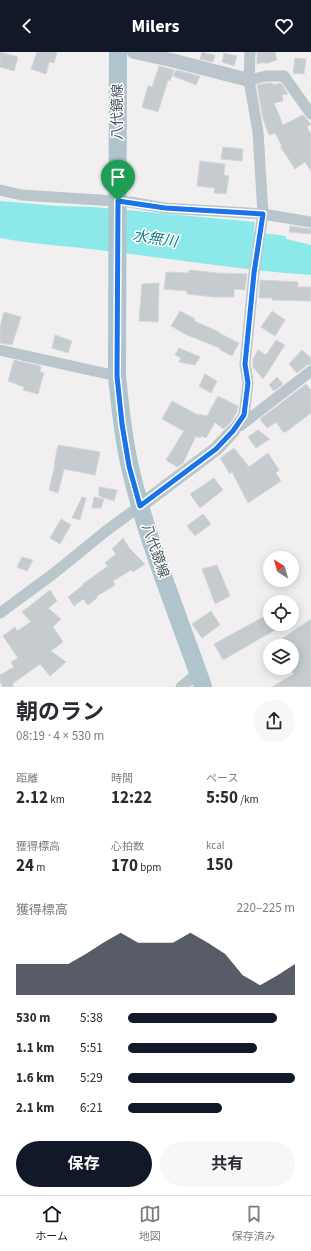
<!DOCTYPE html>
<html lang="ja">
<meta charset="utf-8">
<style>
body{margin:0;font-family:"Source Sans 3","Noto Sans JP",sans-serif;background:#f7f7f7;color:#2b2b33;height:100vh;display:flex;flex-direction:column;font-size:15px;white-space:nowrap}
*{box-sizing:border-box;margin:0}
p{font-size:13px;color:#7c7c81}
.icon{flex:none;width:22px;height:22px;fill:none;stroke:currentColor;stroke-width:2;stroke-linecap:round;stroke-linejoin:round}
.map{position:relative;height:635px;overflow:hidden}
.details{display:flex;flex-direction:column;background:#fff;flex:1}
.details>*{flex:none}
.needle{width:26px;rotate:323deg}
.fabs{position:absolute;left:263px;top:499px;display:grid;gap:8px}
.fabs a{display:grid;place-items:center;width:36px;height:36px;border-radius:50%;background:#fff;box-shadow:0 2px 10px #0003;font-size:20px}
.pin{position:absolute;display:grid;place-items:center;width:34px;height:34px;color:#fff;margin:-41px -17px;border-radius:50% 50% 50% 0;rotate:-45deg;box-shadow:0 0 4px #0007}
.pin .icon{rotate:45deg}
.round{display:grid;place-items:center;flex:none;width:42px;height:42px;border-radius:21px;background:#f7f7f7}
.overview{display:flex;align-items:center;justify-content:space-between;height:68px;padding:0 16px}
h1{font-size:22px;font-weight:700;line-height:30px}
.stats{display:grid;grid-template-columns:repeat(3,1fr);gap:6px;height:68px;padding:4px 16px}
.stats div{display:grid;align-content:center}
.stats b{font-size:17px;font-weight:700}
.stats small{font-size:11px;font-weight:400}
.stats p{font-size:11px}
.chart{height:112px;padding:8px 16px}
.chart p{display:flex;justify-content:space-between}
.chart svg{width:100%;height:72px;margin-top:4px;fill:#111827;opacity:.7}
.primary-button{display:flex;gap:8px;margin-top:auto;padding:8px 16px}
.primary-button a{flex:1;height:46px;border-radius:24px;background:#111827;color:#fff;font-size:16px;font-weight:700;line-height:46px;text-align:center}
.primary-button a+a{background:#f7f7f7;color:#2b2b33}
ul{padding:0 16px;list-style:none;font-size:13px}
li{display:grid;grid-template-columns:64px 48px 1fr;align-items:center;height:30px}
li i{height:10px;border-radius:5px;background:#111827}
header{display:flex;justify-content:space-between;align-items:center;height:52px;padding:0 16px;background:#111827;color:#fff;font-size:18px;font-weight:700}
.tabs{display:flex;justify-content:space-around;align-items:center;height:56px;border-top:1px solid #e1e1e2;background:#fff;font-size:11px;color:#7c7c81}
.tabs a{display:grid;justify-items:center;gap:2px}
.tabs .active{color:#111827}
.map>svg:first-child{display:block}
.water{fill:#8be9ea}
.building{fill:#c5cbce;stroke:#d3d6da}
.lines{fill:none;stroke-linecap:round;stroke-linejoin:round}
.minor{stroke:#bac6cb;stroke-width:11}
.tertiary{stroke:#bac6cb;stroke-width:14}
.primary{stroke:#afc4cd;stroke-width:18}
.route-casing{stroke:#fff;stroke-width:8}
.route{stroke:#1a73e8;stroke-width:5}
.labels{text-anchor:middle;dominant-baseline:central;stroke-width:3;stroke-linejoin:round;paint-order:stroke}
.street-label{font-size:14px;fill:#47565c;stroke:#fff}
.water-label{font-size:15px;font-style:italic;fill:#108082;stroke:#fff}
</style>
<header><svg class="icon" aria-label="back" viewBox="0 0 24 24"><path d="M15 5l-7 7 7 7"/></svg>Milers<svg class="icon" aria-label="heart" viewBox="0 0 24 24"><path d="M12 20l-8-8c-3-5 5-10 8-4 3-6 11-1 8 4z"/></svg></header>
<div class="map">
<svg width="311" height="635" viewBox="0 0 311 635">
<rect width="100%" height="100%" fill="#f1efef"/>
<path class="water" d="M0 149 57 154 93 155 255 170 254 180 286 184V187L311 193V223C242 218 174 207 106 199 71 194 35 193 0 186Z"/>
<path class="building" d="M0 0 18 5 14 19 0 15Z
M37 0H57L54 11 49 10 46 22 31 17Z
M202 0 215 3 213 10 200 7Z
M257 0H275L277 8 265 12V10L257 12Z
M224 1 237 4 234 14 222 10Z
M295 6 306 7 304 22 293 21Z
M159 14 174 18 170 29 168 28 158 60 142 55 148 34 152 35Z
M176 18 200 24 196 33 173 24Z
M267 31H273V33L281 31 288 42 282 43 283 49 274 51 283 73 303 63 311 72 307 75 311 82V119L305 110 295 117 280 94H282L275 81 269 83 263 67 257 33Z
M223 95 243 97 242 109 221 107Z
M200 109 225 112 224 123 229 124 226 142 214 141 215 136 197 134Z
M290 174 311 177V182L289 180Z
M189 218 217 221 247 222 245 238 234 237V245H215L187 242V239L164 237 166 220 189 221Z
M260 228 298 230V235H311V249L272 248V246H259Z
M159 231 158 270 139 269 142 232Z
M180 259 195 267 194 269 219 280V281L239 291 232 304 219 297 220 296 187 283 171 274Z
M272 259 285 268 275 284 261 275Z
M4 260 21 265 12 293 0 291V275Z
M55 283 72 289 68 301 52 296Z
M276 288 285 293 263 327 253 315V307L258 298 266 303Z
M179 296 200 305 195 313 179 310 181 306 175 303Z
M302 298 311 306V312L307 313 297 321 289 312Z
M14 308 41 314 40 320 44 321 38 342 23 338 24 335 8 329Z
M205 322 217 329 211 341 199 334Z
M277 325 283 332 274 339 269 333Z
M306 332 311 338V361L286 380H283L276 370 267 376 260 367Z
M218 344 238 354 237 360 230 371 223 377 215 370 206 386 202 384 199 386 196 384 183 411 177 415 166 408 184 379 162 367 172 349 196 362 207 364Z
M258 378 270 387 256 396 248 385Z
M58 393 100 400 95 423 64 417 58 441 49 438 55 413H54Z
M234 396 249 415 268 401 279 418 276 421 281 429 248 451 232 420 230 422 220 406Z
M214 426 223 438 200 456 190 442Z
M99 435 117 438 114 449 99 444Z
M82 445 86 446 80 468 72 466Z
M94 445 104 447 101 456H92Z
M203 462 211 472 195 484 187 474Z
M61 467 71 473 60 492 50 486Z
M123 486 130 497 145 512 133 520 131 518 113 529 115 533 97 544V546L88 553 83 547 74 554 68 545 83 533V532L108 514 105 511 116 502 112 497Z
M22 505 33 508 27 519 17 515Z
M217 513 230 544 215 552 202 517Z
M50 538 57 549 48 556 61 567 53 575 63 590 51 599 66 610 50 624 40 612 12 632 14 635H3L0 630V623L14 615 11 610 18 606 3 584 15 575 17 579 31 570 22 560Z
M211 559 220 573 202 586 192 572Z
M267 563 270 569V572H272L275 578 223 608 214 592Z
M311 567V635H272L294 622 292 619V594H272Z"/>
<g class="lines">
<path class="minor" d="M249 28 266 24H284L311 62
M0 138 22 143 130 150 165 156 263 162 311 170
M0 298 117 324
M240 374 311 319
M233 379 244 363 248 331 245 312 254 221 263 162 258 80 249 28 250 0
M0 561 53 522 106 479 140 454
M181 635 198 621"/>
<path class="tertiary" d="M134 0 171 8 249 28
M140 454 216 397 233 379"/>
<path class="primary" d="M118 0 117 324C120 355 123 385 130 415 147 490 178 562 203 635"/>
</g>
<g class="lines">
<g class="route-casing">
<path id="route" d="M118 149 165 156 263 162 254 221 245 312 248 331 244 363 233 379 216 397 140 454 129 414 122 372 117 324Z"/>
</g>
<use href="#route" class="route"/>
</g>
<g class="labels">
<g class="street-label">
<text transform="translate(118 60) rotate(-90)">八代鏡線</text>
<text transform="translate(155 499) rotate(71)">八代鏡線</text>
</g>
<g class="water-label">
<text transform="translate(155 187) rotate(9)">水無川</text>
</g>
</g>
</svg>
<div class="fabs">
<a><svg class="needle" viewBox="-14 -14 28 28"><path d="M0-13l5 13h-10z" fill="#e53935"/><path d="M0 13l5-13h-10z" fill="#7c7c81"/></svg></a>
<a><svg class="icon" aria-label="locate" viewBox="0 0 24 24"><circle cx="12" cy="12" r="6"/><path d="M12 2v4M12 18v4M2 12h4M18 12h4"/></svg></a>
<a><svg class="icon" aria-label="layers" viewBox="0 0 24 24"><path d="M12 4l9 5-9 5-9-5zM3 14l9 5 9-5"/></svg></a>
</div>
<div class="pin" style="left:118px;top:149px;background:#1e9e55"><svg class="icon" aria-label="arrive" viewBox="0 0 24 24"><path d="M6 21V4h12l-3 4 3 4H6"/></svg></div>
</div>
<section class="details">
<div class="overview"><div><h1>朝のラン</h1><p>08:19 · 4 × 530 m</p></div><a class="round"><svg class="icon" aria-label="share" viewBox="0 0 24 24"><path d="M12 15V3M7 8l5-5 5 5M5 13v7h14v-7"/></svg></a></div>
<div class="stats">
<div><p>距離</p><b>2.12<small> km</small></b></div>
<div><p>時間</p><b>12:22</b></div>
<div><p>ペース</p><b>5:50<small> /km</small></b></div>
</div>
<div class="stats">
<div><p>獲得標高</p><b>24<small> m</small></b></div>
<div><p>心拍数</p><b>170<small> bpm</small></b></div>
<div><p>kcal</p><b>150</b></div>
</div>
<div class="chart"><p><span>獲得標高</span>220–225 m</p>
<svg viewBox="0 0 160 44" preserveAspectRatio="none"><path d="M0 44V25L10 25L20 25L30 25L40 19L50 12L60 6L70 12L80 12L90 12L100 6L110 12L120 19L130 32L140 38L150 32L160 25V44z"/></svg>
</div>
<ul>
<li><b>530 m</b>5:38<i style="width:89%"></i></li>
<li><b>1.1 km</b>5:51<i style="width:77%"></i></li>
<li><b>1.6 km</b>5:29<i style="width:100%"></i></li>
<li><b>2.1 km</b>6:21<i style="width:56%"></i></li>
</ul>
<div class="primary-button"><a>保存</a><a>共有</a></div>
</section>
<nav class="tabs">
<a class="active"><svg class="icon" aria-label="home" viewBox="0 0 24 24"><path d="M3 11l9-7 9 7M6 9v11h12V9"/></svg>ホーム</a>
<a><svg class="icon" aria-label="map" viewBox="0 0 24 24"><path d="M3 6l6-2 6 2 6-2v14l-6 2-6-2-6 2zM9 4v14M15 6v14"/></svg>地図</a>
<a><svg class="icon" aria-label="saved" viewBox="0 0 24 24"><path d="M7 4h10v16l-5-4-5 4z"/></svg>保存済み</a>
</nav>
